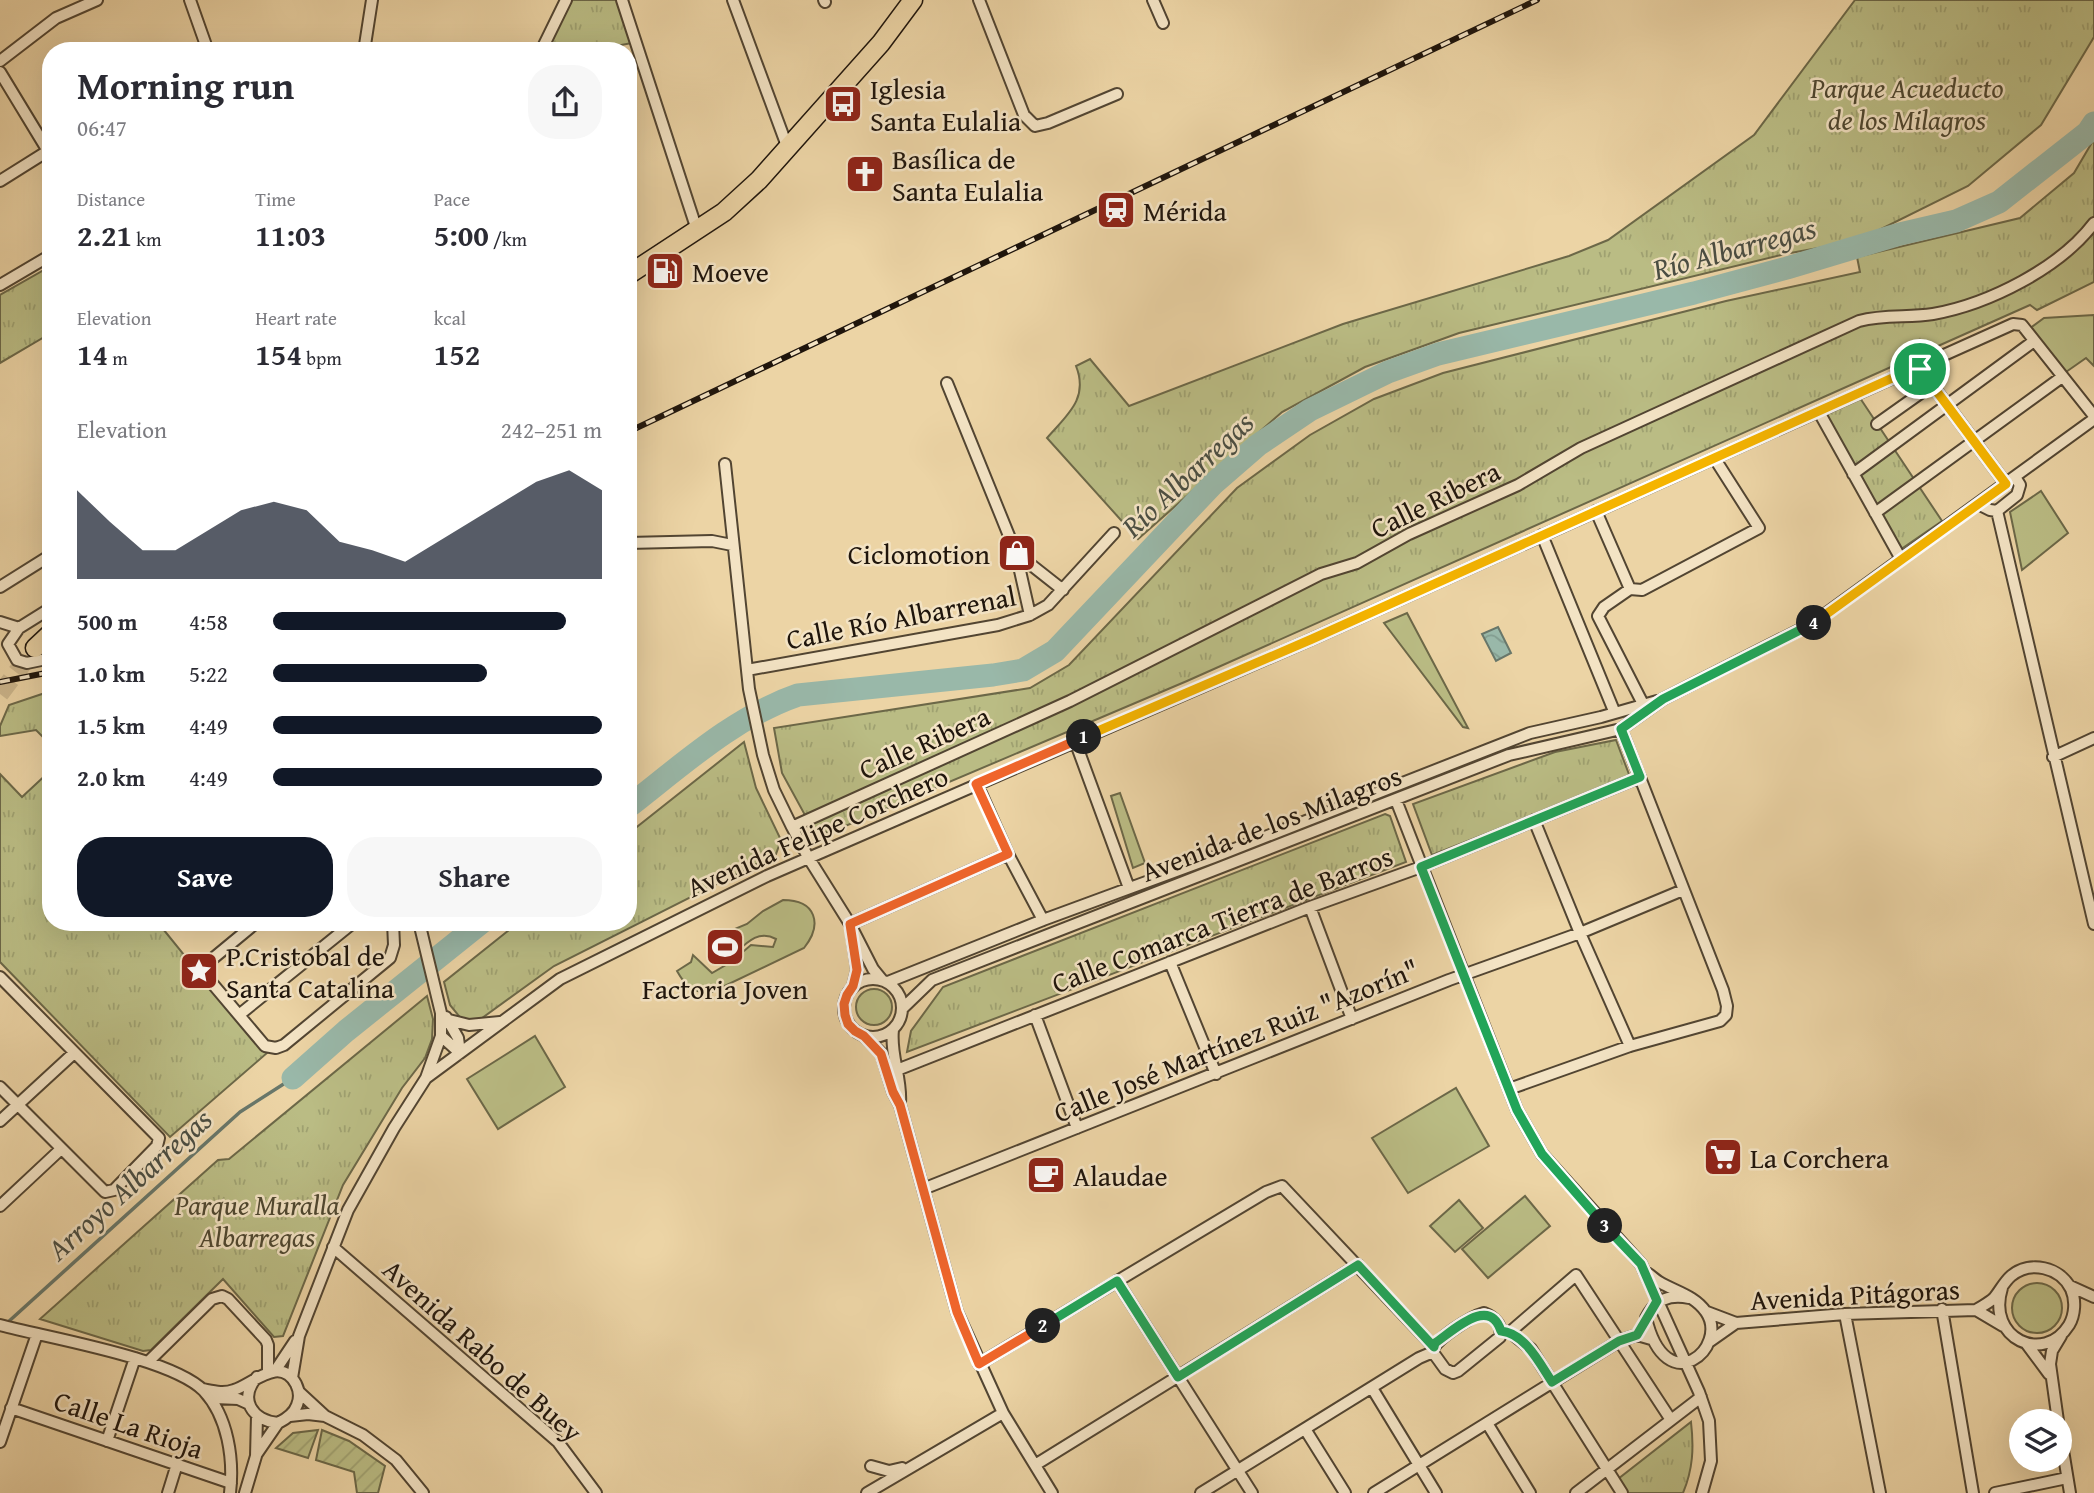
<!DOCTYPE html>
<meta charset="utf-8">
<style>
body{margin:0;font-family:"Gentium Book Plus",serif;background:#f7f7f7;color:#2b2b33;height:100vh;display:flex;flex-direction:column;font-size:26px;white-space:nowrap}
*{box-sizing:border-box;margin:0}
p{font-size:23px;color:#7c7c81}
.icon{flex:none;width:38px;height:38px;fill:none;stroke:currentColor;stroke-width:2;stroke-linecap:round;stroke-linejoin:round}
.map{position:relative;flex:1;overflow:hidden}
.drawer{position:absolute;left:42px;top:42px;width:595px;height:889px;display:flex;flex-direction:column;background:#fff;border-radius:28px;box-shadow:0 7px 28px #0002}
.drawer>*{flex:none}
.buttons{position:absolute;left:2009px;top:1409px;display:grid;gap:14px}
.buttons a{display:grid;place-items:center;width:63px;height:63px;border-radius:50%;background:#fff;box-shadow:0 7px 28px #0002;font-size:35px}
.pin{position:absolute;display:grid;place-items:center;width:60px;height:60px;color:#fff;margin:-30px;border:4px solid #fff;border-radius:50%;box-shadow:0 2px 7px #0007}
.km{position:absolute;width:35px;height:35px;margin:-18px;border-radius:50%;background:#222;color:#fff;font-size:19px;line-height:35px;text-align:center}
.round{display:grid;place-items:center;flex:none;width:74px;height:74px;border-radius:28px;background:#f7f7f7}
.head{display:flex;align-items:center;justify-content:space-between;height:119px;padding:0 35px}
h1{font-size:38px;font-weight:800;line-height:52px}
.metrics{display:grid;grid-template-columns:repeat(3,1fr);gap:10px;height:119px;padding:7px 35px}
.metrics div{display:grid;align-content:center}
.metrics b{font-size:30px;font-weight:800}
.metrics small{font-size:19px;font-weight:400}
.metrics p{font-size:19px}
.chart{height:196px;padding:14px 35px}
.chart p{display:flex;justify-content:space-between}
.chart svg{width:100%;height:126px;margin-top:7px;fill:#111827;opacity:.7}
.primary-button{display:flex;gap:14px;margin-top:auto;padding:14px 35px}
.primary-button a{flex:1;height:80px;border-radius:28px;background:#111827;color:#fff;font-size:28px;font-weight:800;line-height:80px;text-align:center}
.primary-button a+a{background:#f7f7f7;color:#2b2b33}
ul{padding:0 35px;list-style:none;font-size:23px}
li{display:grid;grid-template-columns:112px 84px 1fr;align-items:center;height:52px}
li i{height:18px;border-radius:9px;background:#111827}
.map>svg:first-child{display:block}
.grass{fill:#babc84;stroke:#6c6848;stroke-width:2}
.park{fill:url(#park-tufts);stroke:#6c6848;stroke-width:2}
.garden{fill:url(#garden-furrows);stroke:#6c6848;stroke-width:2}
.water{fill:url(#water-waves);stroke:#68776a;stroke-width:2}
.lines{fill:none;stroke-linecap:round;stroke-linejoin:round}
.stream{stroke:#68776a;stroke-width:3.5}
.river{stroke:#99b8a9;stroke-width:23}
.primary-tunnel{stroke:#cdb78e;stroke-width:18;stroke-dasharray:18 9;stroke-linecap:butt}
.street-casing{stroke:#524532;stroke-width:14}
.primary-casing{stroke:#1f150c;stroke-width:21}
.street{stroke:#f3e3c4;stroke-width:10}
.primary{stroke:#ecd4a5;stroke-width:18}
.rail-casing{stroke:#1f150c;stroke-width:6}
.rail{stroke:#f3e3c4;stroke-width:3.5;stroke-dasharray:10;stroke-linecap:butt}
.split-1-casing{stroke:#fff;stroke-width:14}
.split-2-casing{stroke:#fff;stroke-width:14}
.split-3-casing{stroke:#fff;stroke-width:14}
.split-4-casing{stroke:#fff;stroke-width:14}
.split-5-casing{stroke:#fff;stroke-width:14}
.split-1{stroke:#f5b400;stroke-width:9}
.split-2{stroke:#f0652b;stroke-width:9}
.split-3{stroke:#22a559;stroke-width:9}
.split-4{stroke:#22a559;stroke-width:9}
.split-5{stroke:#f5b400;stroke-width:9}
.labels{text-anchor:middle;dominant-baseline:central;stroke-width:5;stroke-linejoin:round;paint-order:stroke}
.park-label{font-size:28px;font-style:italic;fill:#4e4730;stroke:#f3e3c4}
.poi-label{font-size:28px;fill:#1f150c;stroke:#f3e3c4;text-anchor:start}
.street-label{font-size:28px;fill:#1f150c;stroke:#f3e3c4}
.water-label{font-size:30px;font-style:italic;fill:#4a4e43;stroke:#f3e3c4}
</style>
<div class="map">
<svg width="2094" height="1493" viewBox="0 0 2094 1493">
<defs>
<pattern id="park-tufts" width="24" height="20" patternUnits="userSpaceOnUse" patternTransform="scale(1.75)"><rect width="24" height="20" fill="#babc84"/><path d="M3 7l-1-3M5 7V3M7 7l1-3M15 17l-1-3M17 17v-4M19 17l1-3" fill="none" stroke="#9fa171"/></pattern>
<pattern id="garden-furrows" width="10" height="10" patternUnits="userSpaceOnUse" patternTransform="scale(1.75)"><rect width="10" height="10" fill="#babc84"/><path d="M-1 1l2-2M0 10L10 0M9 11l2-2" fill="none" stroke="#9fa171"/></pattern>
<pattern id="water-waves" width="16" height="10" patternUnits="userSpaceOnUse" patternTransform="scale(1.75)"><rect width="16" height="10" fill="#99b8a9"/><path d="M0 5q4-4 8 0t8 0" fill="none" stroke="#839d90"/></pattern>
</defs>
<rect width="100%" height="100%" fill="#ecd4a5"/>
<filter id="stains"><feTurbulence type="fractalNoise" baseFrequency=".00286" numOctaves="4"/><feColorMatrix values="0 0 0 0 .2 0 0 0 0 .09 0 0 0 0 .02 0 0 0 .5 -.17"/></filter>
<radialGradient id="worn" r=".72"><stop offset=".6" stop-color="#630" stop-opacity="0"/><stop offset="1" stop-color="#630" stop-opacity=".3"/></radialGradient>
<path class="grass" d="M2094 315V366L2086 358 2066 372 2029 329 2044 318Z
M2041 491 2068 533 2022 570 2010 512Z
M1407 613 1468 728 1463 727 1384 623Z
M1120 793 1145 863 1133 868 1111 796Z
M783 900C816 900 823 924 804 948L710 993C692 992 686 987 677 971L691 962 693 955 712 973 731 962 751 945 773 947 776 939C754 927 741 951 725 962L715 961 708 954V946L713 938 747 924 763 911Z
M856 1007a18 18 0 1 1 36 0a18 18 0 1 1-36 0Z
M535 1036 565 1087 498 1129 467 1079Z
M1456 1088 1489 1146 1408 1193 1372 1138Z
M1525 1196 1550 1226 1488 1278 1462 1249Z
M1459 1200 1483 1228 1455 1252 1430 1226Z
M2012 1308a25 25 0 1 1 50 0a25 25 0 1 1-50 0Z"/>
<path class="park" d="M572 0H619L632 43 589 51H546Z
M1855 0H2094V37L2041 125 1968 186 1857 241 1785 254 1459 333 1365 367 1282 412 1138 539 1047 438C1067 415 1089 399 1076 366L1090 359 1129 406 1343 324 1569 256 1608 240 1754 135Z
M2094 139V282L2037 310 2030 305 1187 681 829 833 812 828 782 773 774 728 1030 688 1069 665 1237 488 1310 435 1374 399 1443 373 1726 301 1860 272 1857 257 2020 218 2074 173Z
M51 266V333L0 363V295Z
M1858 395 1942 521 1894 554 1819 412Z
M51 691V745L36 730 0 736V726L9 705Z
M1616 740 1630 777 1432 855 1413 804 1555 752Z
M744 742 756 788 781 840 776 854 554 966 478 1021H463L450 1005 444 982 519 922H628V834Z
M51 770V922H160L159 924 189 961 184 969 187 980 196 986 206 982 267 1053 170 1137 0 962V774L22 797Z
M1385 814 1390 816 1406 862 907 1052 911 1031 943 987Z
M427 996 433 1019 432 1039 425 1058 402 1088 343 1185 283 1336 274 1337 223 1279 151 1350 143 1351 40 1319 218 1160 229 1159Z
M1691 1422C1694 1448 1693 1469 1683 1493H1627L1618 1479Z"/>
<path class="garden" d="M318 1430 308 1458 276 1448 293 1433Z
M322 1430 349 1441 385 1466 378 1493H357L354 1472 316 1460Z"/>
<path class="water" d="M1498 627 1511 653 1496 661 1482 634Z"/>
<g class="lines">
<path class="stream" d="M7 1323 240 1112 293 1078"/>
<path class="river" d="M628 807C681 766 734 717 798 695L993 675 1023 670 1055 651 1213 484 1258 445 1310 410 1388 372 1438 354 1694 293 1787 268 1900 234 1956 221 1999 202 2088 132 2094 123
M293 1078 346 1031 482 922"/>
<path class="primary-tunnel" d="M0 694 35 648"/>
<g class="street-casing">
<path id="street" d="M190 0 208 51
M622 0 697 230
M733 0 787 146
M824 0 825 2
M979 0 1024 115 1035 126 1048 123 1117 94
M1153 0 1163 23
M361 51 365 45 372 0
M541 51 566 0
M0 61 56 18 97 0
M0 72 51 156
M0 181 51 149
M0 285 51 255
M1918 366 2006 484
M947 383 1016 553 1030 615
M1819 412 1901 559
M1877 424 1932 385
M725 464 749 689 763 755 774 790 792 827 808 857 850 924 873 969 882 980
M1853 474 2034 341
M1978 504 1990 510 1997 511 2017 495 2020 485 2015 477
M1596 511 1630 589
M1997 511 2094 924
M1875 513 2062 377
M1542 535 1614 711
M628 543 712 541 732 545
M1016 553 1063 590
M0 587 51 555
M51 608 19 628 8 644 17 660 27 663 51 658
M0 622 19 628
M747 670 998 625 1030 615 1048 605 1114 533
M1643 704 1598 616 1604 607 1630 589 1642 590 1759 528 1715 459
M1075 741 1129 888
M2053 757 2094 738
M977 784 1008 854 1043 920
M1396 800 1517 1110 1542 1154 1641 1264 1699 1392 1709 1421 1711 1461 1702 1493
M1534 820 1580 933 1630 1046
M792 827 1070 701 1321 574 1357 563 1409 534 1518 485 1581 448 1859 321C1885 314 1908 318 1933 314 1989 304 2060 268 2094 223
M1310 907 1352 1019
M419 922 441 1013V1036L460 1053
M850 924 1008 854
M852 934 857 970 853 986
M1170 962 1216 1074
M190 971a9 9 0 1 1 18 0a9 9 0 1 1-18 0Z
M205 965 257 922
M206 976 265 1046 276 1048 284 1045 390 958 394 945 393 922
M0 977 159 1138 157 1146 114 1190 105 1192 0 1087
M844 1008a29 29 0 1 1 58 0a29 29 0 1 1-58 0Z
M888 982 1043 920 1214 857 1530 733 1601 717 1657 701
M903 1008 932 980 1509 755 1621 729 1663 699 1813 623 2094 419
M239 1015 354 922
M1035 1015 1077 1128
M446 1017 458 1038 460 1053
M449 1020 469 1025 500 1022
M893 1030C890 1055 902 1078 900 1103
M864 1036 881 1053 893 1092 900 1105 957 1312 1003 1413 1052 1493
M897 1070 1310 907 1421 867 1640 777
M426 1078 441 1036
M1509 1089 1630 1046 1720 1021 1726 1015 1727 1006 1723 990 1621 729
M0 1121 74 1053
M923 1189 1449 980 1580 933 1683 890
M0 1206 61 1149
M333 1247 558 1442 596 1493
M1644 1271C1650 1274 1655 1280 1661 1283 1677 1292 1695 1296 1706 1312 1730 1347 1666 1403 1646 1318 1655 1300 1669 1294 1689 1298
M1117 1281 1252 1493
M2070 1286 2094 1297
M1942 1309 1973 1493
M1976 1310C1982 1306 1989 1303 1994 1298 2000 1291 2004 1282 2011 1276 2030 1260 2060 1267 2071 1289 2076 1300 2075 1315 2069 1325 2044 1365 1986 1339 2002 1288
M1707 1312 1736 1323 1845 1314 1976 1310 2003 1326
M1484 1313C1494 1317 1503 1325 1500 1337L1458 1371 1453 1373 1445 1369 1432 1351C1437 1338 1470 1317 1484 1313Z
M1845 1314 1880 1493
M0 1325C48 1338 172 1358 204 1391 228 1417 234 1459 230 1493
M1510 1332 1576 1275 1671 1420
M1510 1332 1531 1349 1622 1493
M1709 1342 1736 1323
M2026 1343 2049 1374
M148 1362 212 1299 222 1296 228 1299 266 1340 268 1345V1372
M979 1364 1266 1192 1282 1186 1434 1347
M275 1371 295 1341
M292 1378 299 1336 348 1210 394 1128 426 1078 560 979 767 876 1312 639 2013 324 2022 325 2094 416
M1372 1388 1436 1493
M202 1389C213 1391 223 1394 234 1390 253 1384 280 1355 296 1384 299 1390 300 1398 297 1405 294 1414 286 1419 278 1423 252 1420 238 1399 257 1377
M299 1392 325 1416 363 1435 396 1460 423 1493
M215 1398 238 1399 249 1404
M11 1408 231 1483
M290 1416 308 1414 325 1416
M2058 1421 2050 1364 2052 1351 2061 1336
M1487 1423 1530 1493
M1305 1429 1345 1493
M2060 1432 2070 1493
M107 1441 135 1358
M0 1442 37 1334
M256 1455 278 1423
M1035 1465 1358 1265
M871 1466 889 1471 902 1468
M168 1493 177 1464
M245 1493 256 1456 257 1416
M867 1493 1003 1413
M1201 1493 1419 1358 1433 1352
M1374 1493 1619 1341 1637 1335 1651 1339
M1576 1493 1701 1397
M1995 1493 2067 1478"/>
</g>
<g class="primary-casing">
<path id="primary" d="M628 275 724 212 759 180 881 43 913 0
M35 648 51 633"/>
</g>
<use href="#street" class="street"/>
<use href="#primary" class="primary"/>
<g class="rail-casing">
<path id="rail" d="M628 432 1537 0
M0 682 51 672"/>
</g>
<use href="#rail" class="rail"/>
</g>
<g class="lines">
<g class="split-1-casing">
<path id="split-1" d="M1084 737 1312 639 1919 366 1920 369"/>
</g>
<g class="split-2-casing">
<path id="split-2" d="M1043 1326 979 1364 957 1312 900 1105 893 1092 881 1054 864 1036 855 1031 848 1024 845 1015 844 1004 847 995 853 986 857 970 850 924 1008 854 976 784 1084 737"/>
</g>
<g class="split-3-casing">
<path id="split-3" d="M1043 1326 1117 1281 1178 1377 1358 1265 1434 1347 1435 1343C1453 1331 1489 1295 1501 1331 1525 1333 1540 1364 1552 1382L1619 1341 1637 1335 1657 1301 1641 1264 1605 1226"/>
</g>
<g class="split-4-casing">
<path id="split-4" d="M1605 1226 1542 1154 1517 1110 1421 867 1640 777 1621 729 1663 699 1814 623"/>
</g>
<g class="split-5-casing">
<path id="split-5" d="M1814 623 2006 484 1920 369"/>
</g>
<use href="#split-1" class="split-1"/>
<use href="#split-2" class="split-2"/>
<use href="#split-3" class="split-3"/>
<use href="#split-4" class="split-4"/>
<use href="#split-5" class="split-5"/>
</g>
<defs>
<g id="bus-square" transform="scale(2.0125)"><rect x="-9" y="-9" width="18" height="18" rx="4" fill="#8f2418" stroke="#f3e3c4"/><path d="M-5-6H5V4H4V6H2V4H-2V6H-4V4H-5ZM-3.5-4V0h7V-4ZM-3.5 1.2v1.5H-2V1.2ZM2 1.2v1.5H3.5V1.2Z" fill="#fff"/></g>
<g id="church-square" transform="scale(2.0125)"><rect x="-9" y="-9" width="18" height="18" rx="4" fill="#8f2418" stroke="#f3e3c4"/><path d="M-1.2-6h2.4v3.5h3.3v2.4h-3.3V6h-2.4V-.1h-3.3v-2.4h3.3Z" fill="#fff"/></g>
<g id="station-square" transform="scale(2.0125)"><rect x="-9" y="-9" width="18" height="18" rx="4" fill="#8f2418" stroke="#f3e3c4"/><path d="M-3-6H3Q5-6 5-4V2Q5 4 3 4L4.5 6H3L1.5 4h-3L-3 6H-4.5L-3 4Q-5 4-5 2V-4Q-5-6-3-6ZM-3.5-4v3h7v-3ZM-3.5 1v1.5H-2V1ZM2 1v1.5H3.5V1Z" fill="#fff"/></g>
<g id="fuel-square" transform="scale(2.0125)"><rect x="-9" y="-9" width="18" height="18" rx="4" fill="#8f2418" stroke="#f3e3c4"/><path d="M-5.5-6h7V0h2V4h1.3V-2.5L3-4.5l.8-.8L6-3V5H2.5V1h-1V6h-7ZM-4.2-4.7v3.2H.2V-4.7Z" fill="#fff"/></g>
<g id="shop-square" transform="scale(2.0125)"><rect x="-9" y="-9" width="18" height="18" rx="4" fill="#8f2418" stroke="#f3e3c4"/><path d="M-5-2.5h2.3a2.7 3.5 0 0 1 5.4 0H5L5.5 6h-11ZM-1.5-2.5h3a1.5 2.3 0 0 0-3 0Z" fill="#fff"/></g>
<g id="stadium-square" transform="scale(2.0125)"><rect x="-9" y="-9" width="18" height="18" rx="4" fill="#8f2418" stroke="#f3e3c4"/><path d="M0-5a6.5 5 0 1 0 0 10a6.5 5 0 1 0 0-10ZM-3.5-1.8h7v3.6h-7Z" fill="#fff"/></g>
<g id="sight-square" transform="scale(2.0125)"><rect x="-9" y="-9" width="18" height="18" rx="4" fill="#8f2418" stroke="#f3e3c4"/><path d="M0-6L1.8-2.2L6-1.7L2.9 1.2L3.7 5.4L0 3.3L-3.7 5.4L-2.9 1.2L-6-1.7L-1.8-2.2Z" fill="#fff"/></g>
<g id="supermarket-square" transform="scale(2.0125)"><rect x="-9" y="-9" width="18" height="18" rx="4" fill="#8f2418" stroke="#f3e3c4"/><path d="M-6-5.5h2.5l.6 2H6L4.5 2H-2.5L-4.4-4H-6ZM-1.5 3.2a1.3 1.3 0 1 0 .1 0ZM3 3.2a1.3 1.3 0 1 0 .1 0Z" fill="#fff"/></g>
<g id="cafe-square" transform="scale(2.0125)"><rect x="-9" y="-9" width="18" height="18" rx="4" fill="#8f2418" stroke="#f3e3c4"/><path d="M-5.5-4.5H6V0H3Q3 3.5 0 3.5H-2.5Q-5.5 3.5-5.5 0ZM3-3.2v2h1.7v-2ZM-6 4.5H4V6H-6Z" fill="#fff"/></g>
</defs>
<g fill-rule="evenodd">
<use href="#bus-square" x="843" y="104"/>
<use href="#church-square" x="865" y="174"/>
<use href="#station-square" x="1116" y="210"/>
<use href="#fuel-square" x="665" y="271"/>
<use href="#shop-square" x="1017" y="553"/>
<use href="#stadium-square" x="725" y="947"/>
<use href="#sight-square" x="199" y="971"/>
<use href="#supermarket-square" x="1723" y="1157"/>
<use href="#cafe-square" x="1046" y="1175"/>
</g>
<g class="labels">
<g class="park-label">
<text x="1907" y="87">Parque Acueducto<tspan x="1907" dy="32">de los Milagros</tspan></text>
<text x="257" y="1204">Parque Muralla<tspan x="257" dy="32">Albarregas</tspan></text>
</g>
<g class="poi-label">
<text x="870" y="88">Iglesia<tspan x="870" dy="32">Santa Eulalia</tspan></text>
<text x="892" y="158">Basílica de<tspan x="892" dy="32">Santa Eulalia</tspan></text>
<text x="1143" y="210">Mérida</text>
<text x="692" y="271">Moeve</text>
<text x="990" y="553" text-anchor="end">Ciclomotion</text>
<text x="226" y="955">P.Cristobal de<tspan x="226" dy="32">Santa Catalina</tspan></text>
<text x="725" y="988" text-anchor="middle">Factoria Joven</text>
<text x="1750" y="1157">La Corchera</text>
<text x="1073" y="1175">Alaudae</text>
</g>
<g class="street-label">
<text transform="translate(1435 499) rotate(-26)">Calle Ribera</text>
<text transform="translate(901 617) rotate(-11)">Calle Río Albarrenal</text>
<text transform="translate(924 742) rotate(-24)">Calle Ribera</text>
<text transform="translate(1271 823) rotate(-21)">Avenida de los Milagros</text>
<text transform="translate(817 831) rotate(-24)">Avenida Felipe Corchero</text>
<text transform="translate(1222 919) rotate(-21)">Calle Comarca Tierra de Barros</text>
<text transform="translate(1236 1040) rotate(-22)">Calle José Martínez Ruiz "Azorín"</text>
<text transform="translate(1855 1294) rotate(-3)">Avenida Pitágoras</text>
<text transform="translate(483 1350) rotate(42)">Avenida Rabo de Buey</text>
<text transform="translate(129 1424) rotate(19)">Calle La Rioja</text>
</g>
<g class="water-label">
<text transform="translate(1734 248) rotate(-15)">Río Albarregas</text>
<text transform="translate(1187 474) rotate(-43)">Río Albarregas</text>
<text transform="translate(129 1184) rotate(-42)">Arroyo Albarregas</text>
</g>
</g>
<rect width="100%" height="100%" filter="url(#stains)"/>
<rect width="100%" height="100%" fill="url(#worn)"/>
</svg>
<div class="buttons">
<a><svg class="icon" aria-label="layers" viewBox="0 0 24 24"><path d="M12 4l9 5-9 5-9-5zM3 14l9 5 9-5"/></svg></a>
</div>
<div class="pin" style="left:1920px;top:369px;background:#1e9e55"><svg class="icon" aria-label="arrive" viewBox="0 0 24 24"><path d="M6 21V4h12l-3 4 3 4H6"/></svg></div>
<b class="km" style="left:1084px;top:737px">1</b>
<b class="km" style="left:1043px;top:1326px">2</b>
<b class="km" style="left:1605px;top:1226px">3</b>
<b class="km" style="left:1814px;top:623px">4</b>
<section class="drawer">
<div class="head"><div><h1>Morning run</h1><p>06:47</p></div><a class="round"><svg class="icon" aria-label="share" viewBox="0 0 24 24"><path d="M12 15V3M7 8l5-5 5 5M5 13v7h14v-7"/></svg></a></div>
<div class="metrics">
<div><p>Distance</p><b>2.21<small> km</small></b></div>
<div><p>Time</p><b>11:03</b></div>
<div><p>Pace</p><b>5:00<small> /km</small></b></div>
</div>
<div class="metrics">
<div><p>Elevation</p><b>14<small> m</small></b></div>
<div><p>Heart rate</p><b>154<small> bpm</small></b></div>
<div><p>kcal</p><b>152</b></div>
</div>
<div class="chart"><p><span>Elevation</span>242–251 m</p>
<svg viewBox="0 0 160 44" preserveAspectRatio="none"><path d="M0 44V13L10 24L20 34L30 34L40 27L50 20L60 17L70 20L80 31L90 34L100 38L110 31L120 24L130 17L140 10L150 6L160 13V44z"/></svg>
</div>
<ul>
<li><b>500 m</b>4:58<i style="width:89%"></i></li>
<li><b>1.0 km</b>5:22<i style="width:65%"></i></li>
<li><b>1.5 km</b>4:49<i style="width:100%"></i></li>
<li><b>2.0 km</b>4:49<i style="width:100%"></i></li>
</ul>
<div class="primary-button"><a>Save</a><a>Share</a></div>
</section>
</div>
